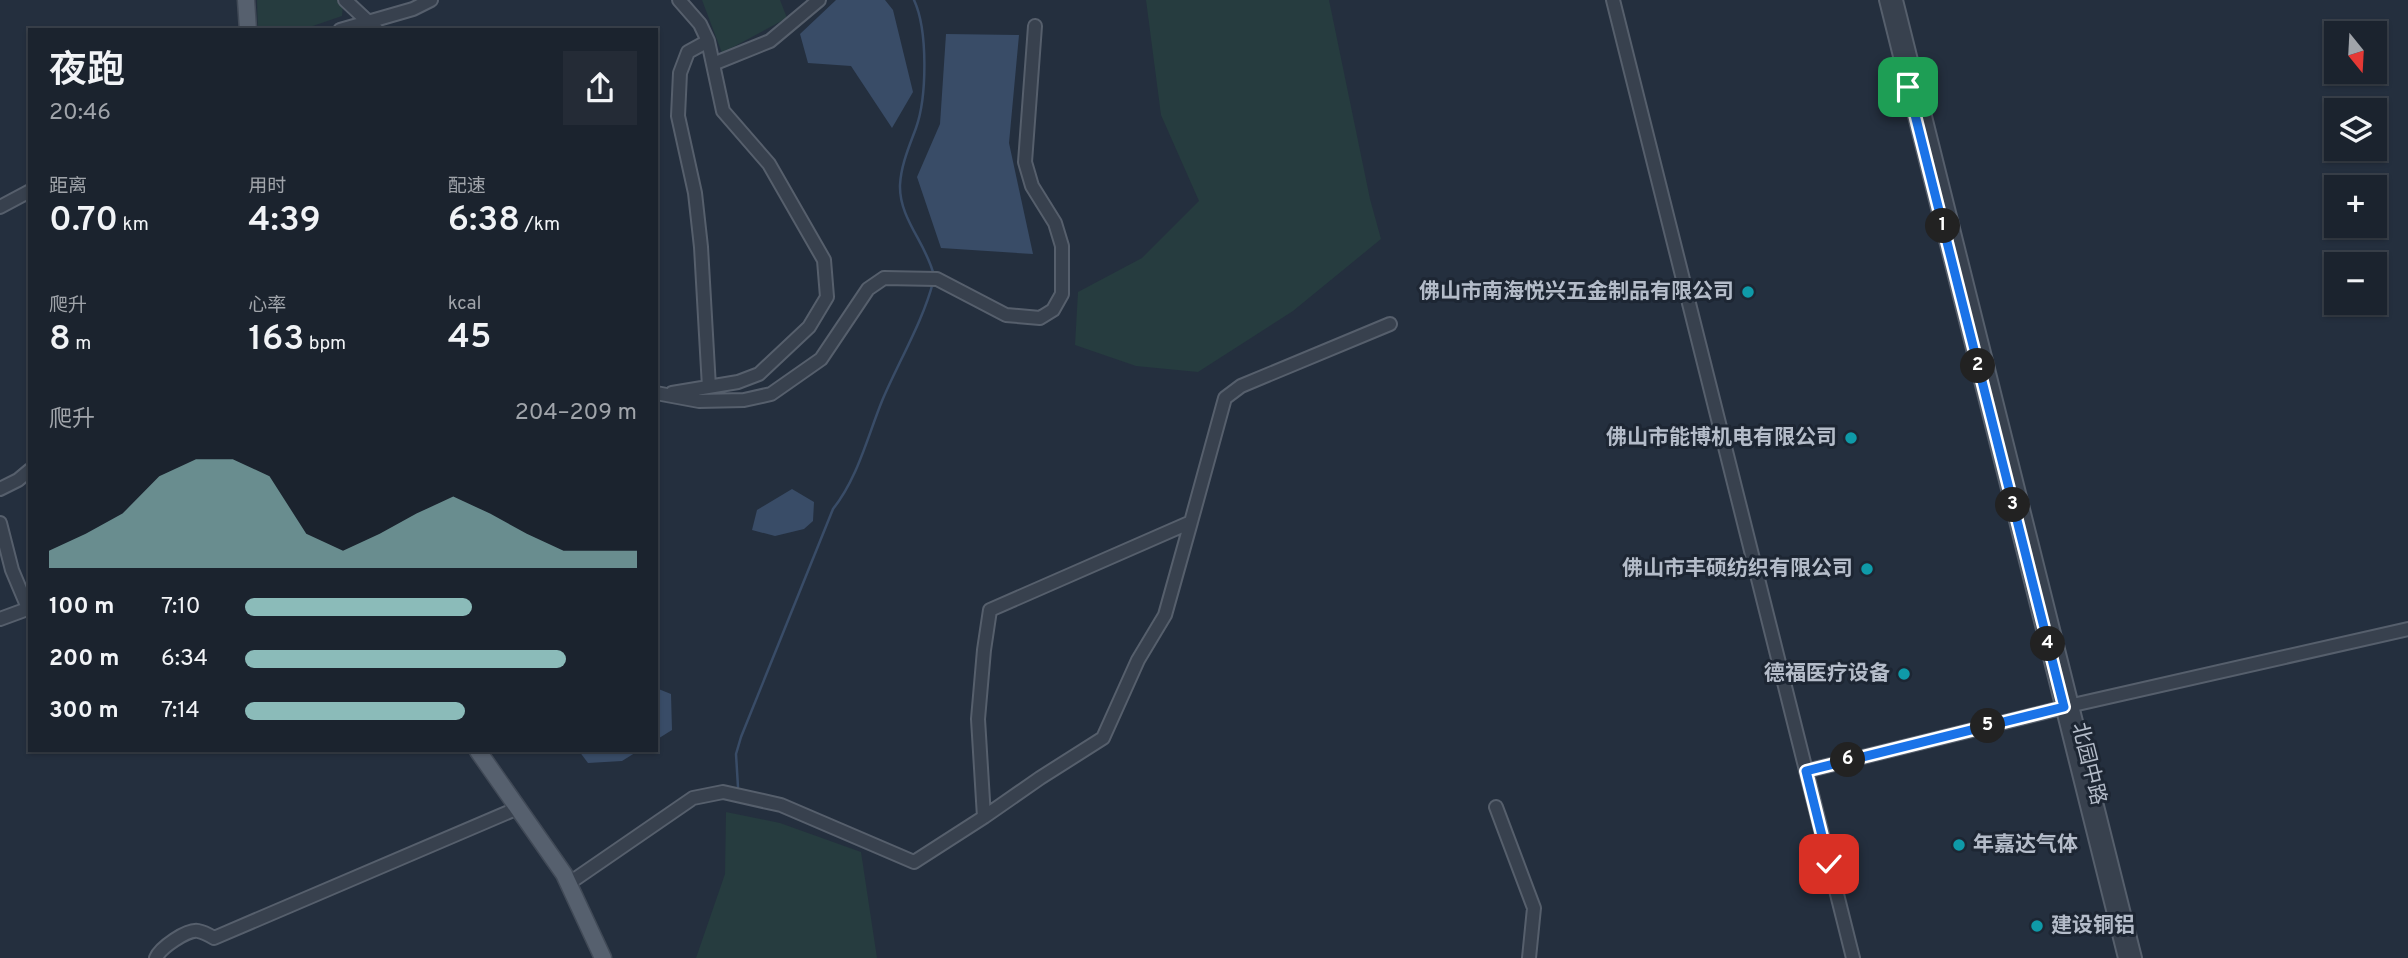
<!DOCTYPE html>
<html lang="zh">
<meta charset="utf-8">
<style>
body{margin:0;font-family:Overpass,"Noto Sans SC",sans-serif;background:#242b36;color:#f1f3f6;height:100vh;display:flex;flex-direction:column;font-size:26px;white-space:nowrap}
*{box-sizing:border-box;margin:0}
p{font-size:23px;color:#a0a4aa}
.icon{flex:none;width:38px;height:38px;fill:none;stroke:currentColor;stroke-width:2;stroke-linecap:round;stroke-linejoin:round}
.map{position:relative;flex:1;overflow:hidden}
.sheet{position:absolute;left:28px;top:28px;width:630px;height:724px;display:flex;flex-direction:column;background:#1b232e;border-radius:0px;box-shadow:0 2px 5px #0004,0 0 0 2px #39404a}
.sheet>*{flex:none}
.needle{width:46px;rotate:162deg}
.tools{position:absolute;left:2324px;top:21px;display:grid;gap:14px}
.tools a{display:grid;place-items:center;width:63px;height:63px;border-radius:0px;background:#1b232e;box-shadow:0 2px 5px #0004,0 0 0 2px #39404a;font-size:35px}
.pin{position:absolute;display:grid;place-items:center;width:60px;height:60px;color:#fff;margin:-30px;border-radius:14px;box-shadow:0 4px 10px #0006}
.km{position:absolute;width:35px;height:35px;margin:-18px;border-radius:50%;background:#222;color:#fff;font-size:19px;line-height:35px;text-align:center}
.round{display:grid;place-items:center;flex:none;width:74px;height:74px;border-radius:0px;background:#242b36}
.headline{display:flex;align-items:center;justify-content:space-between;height:119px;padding:0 21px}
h1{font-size:38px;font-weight:600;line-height:52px}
.stats{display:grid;grid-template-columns:repeat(3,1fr);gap:10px;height:119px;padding:7px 21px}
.stats div{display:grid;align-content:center}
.stats b{font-size:35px;font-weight:600}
.stats small{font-size:19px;font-weight:400}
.stats p{font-size:19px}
.chart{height:196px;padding:14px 21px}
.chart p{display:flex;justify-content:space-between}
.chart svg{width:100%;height:126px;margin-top:7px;fill:#8bbbb9;opacity:.7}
ul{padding:0 21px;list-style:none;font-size:23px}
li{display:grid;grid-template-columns:112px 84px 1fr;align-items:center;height:52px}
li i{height:18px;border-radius:9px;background:#8bbbb9}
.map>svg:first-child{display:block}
.green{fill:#263c3f}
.water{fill:#394c67}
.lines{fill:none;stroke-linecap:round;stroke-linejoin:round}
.stream{stroke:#394c67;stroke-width:2.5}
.minor-casing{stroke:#565f6c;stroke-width:16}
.major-casing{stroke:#414a57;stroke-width:19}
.minor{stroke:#38414e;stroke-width:12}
.major{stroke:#56606e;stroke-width:16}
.route-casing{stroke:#fff;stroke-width:14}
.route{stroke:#1a73e8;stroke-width:9}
.culture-dot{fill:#0f9aa8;stroke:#1d2633;stroke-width:2.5}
.labels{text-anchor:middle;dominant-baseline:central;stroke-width:6;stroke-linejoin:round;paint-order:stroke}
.poi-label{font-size:21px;font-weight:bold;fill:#b4bcc9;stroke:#1d2633;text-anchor:end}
.street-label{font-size:21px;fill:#b4bcc9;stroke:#1d2633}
</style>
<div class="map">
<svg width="2408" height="958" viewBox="0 0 2408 958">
<rect width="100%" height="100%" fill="#242f3e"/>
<path class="green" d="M257 0H337L343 5 342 16 301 30H258Z
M702 0H780L787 18 722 53Z
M1146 0H1329L1370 199 1381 239 1293 311 1198 372 1136 366 1075 345 1078 292 1142 258 1199 201 1161 115Z
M726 812 780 823 861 852 877 958H696L725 874Z"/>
<path class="water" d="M836 0H885L893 10 913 92 892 128 851 66 808 63 800 34Z
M946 34 1019 35 1009 143 1033 254 941 248 917 177 940 124Z
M792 489 814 502 813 521 804 529 775 536 752 530 757 510Z
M656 688 671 694 672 730 656 740Z
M579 751H638L622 761 588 763Z"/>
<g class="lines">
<path class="stream" d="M914 0C928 30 927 97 916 128 909 147 901 165 900 185 899 219 927 244 934 276
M738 787 736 754 741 737 833 509C858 477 867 438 882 401 897 365 924 319 933 282"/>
<g class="minor-casing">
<path id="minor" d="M345 0 377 30
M679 0 700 24 708 41 688 52 680 73 678 116 695 193 701 247 709 387
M1613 0 1853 958
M1886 0 2125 958
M1896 0 2135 958
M340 30 413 9 431 0
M713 64 770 41 819 0
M0 207 30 191
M656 393 699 401 744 400 771 394 821 359 868 289 884 278 937 279 1006 315 1040 318 1053 310 1062 294V246L1055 223 1032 186 1025 162 1035 26
M672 393 738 382 759 374 809 327 827 297 824 260 769 164 723 111 708 41
M0 489 18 480 30 470
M0 523 12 570 28 608
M0 619 30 608
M1806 771 2073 705 2408 629
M1496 807 1534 908 1529 958
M984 817 1040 778 1103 738 1138 660 1165 615 1191 522
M568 884 693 798 723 792 781 805 914 862 984 817 978 719 984 650 990 610 1191 522 1225 398 1241 386 1390 324
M156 958C160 948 187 929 198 931 204 932 209 935 214 938L518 808"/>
</g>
<g class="major-casing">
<path id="major" d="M246 0 248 30
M478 751 564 874 603 958"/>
</g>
<use href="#minor" class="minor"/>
<use href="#major" class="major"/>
</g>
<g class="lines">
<g class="route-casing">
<path id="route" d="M1829 864 1806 771 2064 707 1908 87"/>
</g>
<use href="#route" class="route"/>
</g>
<g class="culture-dot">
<circle cx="1748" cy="292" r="7"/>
<circle cx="1851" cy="438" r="7"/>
<circle cx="1867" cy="569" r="7"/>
<circle cx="1904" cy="674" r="7"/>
<circle cx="1959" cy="845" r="7"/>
<circle cx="2037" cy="926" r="7"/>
</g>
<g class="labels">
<g class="poi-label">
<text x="1734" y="292">佛山市南海悦兴五金制品有限公司</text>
<text x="1837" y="438">佛山市能博机电有限公司</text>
<text x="1853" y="569">佛山市丰硕纺织有限公司</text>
<text x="1890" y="674">德福医疗设备</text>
<text x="1973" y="845" text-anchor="start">年嘉达气体</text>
<text x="2051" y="926" text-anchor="start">建设铜铝</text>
</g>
<g class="street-label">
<text transform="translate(2088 764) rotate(76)">北园中路</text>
</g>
</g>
</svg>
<div class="tools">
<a><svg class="needle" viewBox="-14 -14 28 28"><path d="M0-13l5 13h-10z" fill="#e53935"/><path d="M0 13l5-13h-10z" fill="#a0a4aa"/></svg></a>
<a><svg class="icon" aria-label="layers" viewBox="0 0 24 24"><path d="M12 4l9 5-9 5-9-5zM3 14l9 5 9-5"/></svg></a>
<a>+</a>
<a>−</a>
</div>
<div class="pin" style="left:1908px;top:87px;background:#1e9e55"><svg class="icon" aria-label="arrive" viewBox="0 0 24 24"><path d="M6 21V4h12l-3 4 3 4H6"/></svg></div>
<div class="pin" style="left:1829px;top:864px;background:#d93025"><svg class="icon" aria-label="check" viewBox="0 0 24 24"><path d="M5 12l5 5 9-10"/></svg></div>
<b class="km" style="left:1943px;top:226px">1</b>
<b class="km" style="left:1978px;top:366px">2</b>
<b class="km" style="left:2013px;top:505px">3</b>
<b class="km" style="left:2048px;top:644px">4</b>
<b class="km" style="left:1988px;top:726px">5</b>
<b class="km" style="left:1848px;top:760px">6</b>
<section class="sheet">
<div class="headline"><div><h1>夜跑</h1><p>20:46</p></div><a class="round"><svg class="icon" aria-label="share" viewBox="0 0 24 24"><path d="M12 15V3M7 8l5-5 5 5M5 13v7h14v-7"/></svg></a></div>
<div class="stats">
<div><p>距离</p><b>0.70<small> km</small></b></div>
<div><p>用时</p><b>4:39</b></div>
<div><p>配速</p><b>6:38<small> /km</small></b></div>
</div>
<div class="stats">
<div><p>爬升</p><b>8<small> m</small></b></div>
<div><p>心率</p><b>163<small> bpm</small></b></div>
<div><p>kcal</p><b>45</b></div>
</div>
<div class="chart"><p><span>爬升</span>204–209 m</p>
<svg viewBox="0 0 160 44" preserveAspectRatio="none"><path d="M0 44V38L10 32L20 25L30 12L40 6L50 6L60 12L70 32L80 38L90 32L100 25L110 19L120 25L130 32L140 38L150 38L160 38V44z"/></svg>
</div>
<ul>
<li><b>100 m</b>7:10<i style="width:58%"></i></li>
<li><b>200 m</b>6:34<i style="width:82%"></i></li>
<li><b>300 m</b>7:14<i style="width:56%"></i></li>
</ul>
</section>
</div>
